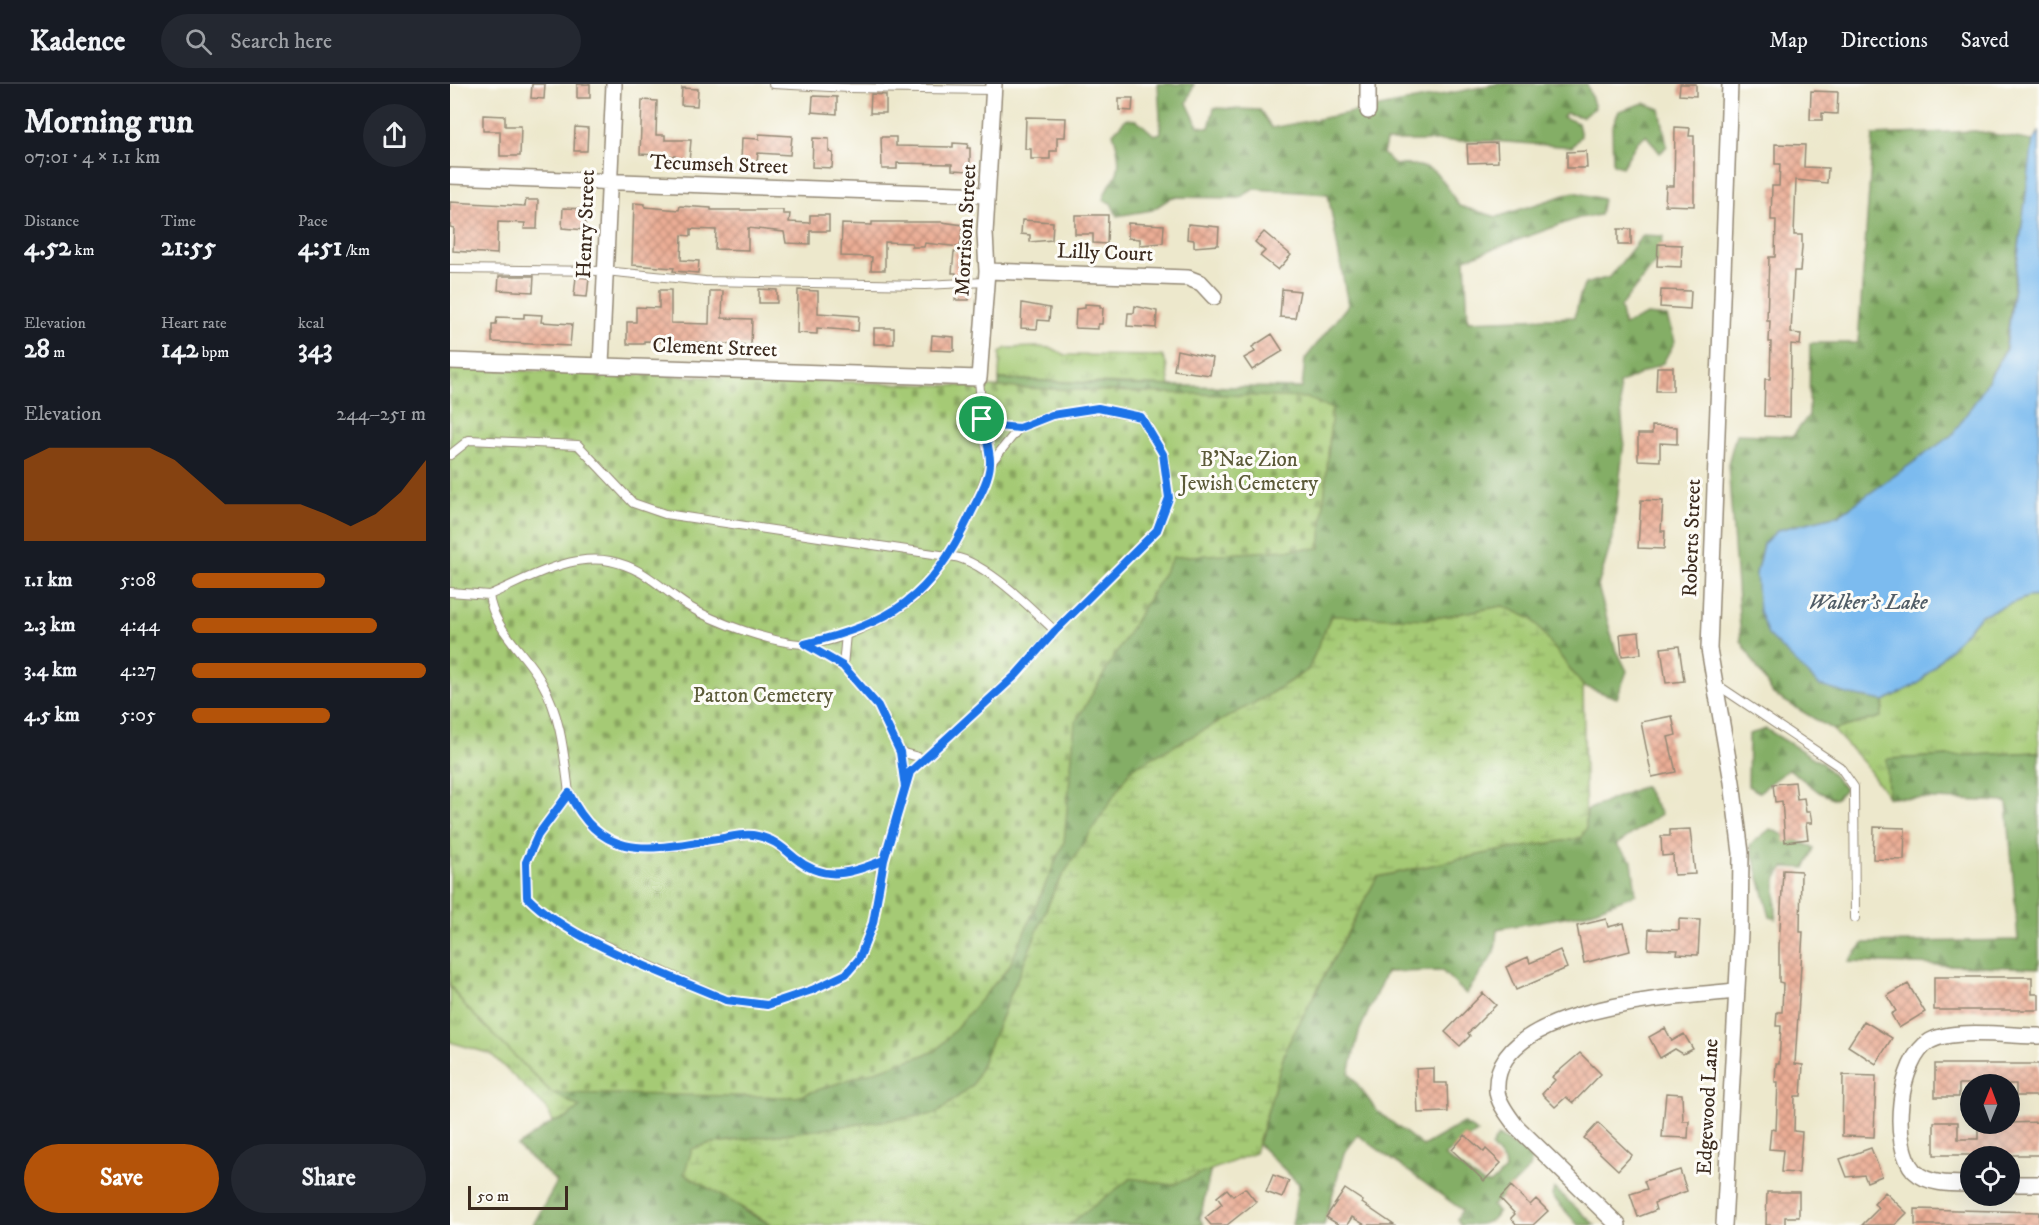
<!DOCTYPE html>
<meta charset="utf-8">
<style>
body{margin:0;font-family:"IM FELL DW Pica",serif;background:#242831;color:#f1f3f6;height:100vh;display:flex;flex-direction:column;font-size:22px;white-space:nowrap}
*{box-sizing:border-box;margin:0}
p{font-size:20px;color:#9ea1a6}
.icon{flex:none;width:33px;height:33px;fill:none;stroke:currentColor;stroke-width:2;stroke-linecap:round;stroke-linejoin:round}
.map{position:relative;flex:1;overflow:hidden}
.sheet{display:flex;flex-direction:column;background:#171b24;width:450px}
.sheet>*{flex:none}
.needle{width:39px;rotate:1deg}
.tools{position:absolute;left:1510px;top:990px;display:grid;gap:12px}
.tools a{display:grid;place-items:center;width:60px;height:60px;border-radius:50%;background:#171b24;box-shadow:0 6px 24px #0002;font-size:30px}
.scale{position:absolute;left:18px;bottom:15px;width:100px;box-sizing:border-box;padding-left:6px;border:3px solid #3b2a1e;border-top:0;font-size:16px;line-height:21px;white-space:nowrap;color:#3b2a1e;-webkit-text-stroke:4px #fdfcf7;paint-order:stroke}
.pin{position:absolute;display:grid;place-items:center;width:51px;height:51px;color:#fff;margin:-26px;border:3px solid #fff;border-radius:50%;box-shadow:0 2px 6px #0007}
.round{display:grid;place-items:center;flex:none;width:63px;height:63px;border-radius:32px;background:#242831}
.head{display:flex;align-items:center;justify-content:space-between;height:102px;padding:0 24px}
h1{font-size:33px;font-weight:700;line-height:45px}
.metrics{display:grid;grid-template-columns:repeat(3,1fr);gap:9px;height:102px;padding:6px 24px}
.metrics div{display:grid;align-content:center}
.metrics b{font-size:26px;font-weight:700}
.metrics small{font-size:16px;font-weight:400}
.metrics p{font-size:16px}
.chart{height:168px;padding:12px 24px}
.chart p{display:flex;justify-content:space-between}
.chart svg{width:100%;height:108px;margin-top:6px;fill:#b45309;opacity:.7}
.cta{display:flex;gap:12px;margin-top:auto;padding:12px 24px}
.cta a{flex:1;height:69px;border-radius:36px;background:#b45309;color:#fff;font-size:24px;font-weight:700;line-height:69px;text-align:center}
.cta a+a{background:#242831;color:#f1f3f6}
ul{padding:0 24px;list-style:none;font-size:20px}
li{display:grid;grid-template-columns:96px 72px 1fr;align-items:center;height:45px}
li i{height:15px;border-radius:8px;background:#b45309}
header{display:flex;align-items:center;gap:36px;box-sizing:border-box;height:84px;padding:0 30px;background:#171b24;border-bottom:2px solid #363941}
header strong{font-size:28px}
nav{display:flex;gap:33px;margin-inline-start:auto;font-size:21px}
.search{width:420px;height:54px;background:#242831;display:flex;align-items:center;gap:15px;box-sizing:border-box;padding:0 21px;border-radius:33px;color:#9ea1a6;font-size:22px}
main{display:flex;flex:1;min-height:0}
.map>svg:first-child{display:block}
.grass{fill:url(#grass-tufts);stroke:#707a49;stroke-width:1.5}
.forest{fill:url(#forest-firs);stroke:#606c42;stroke-width:1.5}
.wetland{fill:url(#wetland-marsh);stroke:#707a49;stroke-width:1.5}
.cemetery{fill:url(#cemetery-stones);stroke:#707a49;stroke-width:1.5}
.water{fill:#7bbbef;stroke:#5b7286;stroke-width:1.5}
.building{fill:url(#building-cross-hatch)}
.lines{fill:none;stroke-linecap:round;stroke-linejoin:round}
.service-casing{stroke:#948975;stroke-width:10}
.minor-casing{stroke:#948975;stroke-width:18}
.service{stroke:#fff;stroke-width:8}
.minor{stroke:#fff;stroke-width:15}
.route-casing{stroke:#fff;stroke-width:12}
.route{stroke:#1a73e8;stroke-width:8}
.labels{text-anchor:middle;dominant-baseline:central;stroke-width:6;stroke-linejoin:round;paint-order:stroke}
.street-label{font-size:21px;fill:#3b2a1e;stroke:#fdfcf7}
.park-label{font-size:21px;fill:#5b5a38;stroke:#fdfcf7}
.water-label{font-size:22px;font-style:italic;fill:#515d67;stroke:#fdfcf7}
</style>
<header>
<strong>Kadence</strong>
<div class="search"><svg class="icon" aria-label="search" viewBox="0 0 24 24"><circle cx="10" cy="10" r="6"/><path d="M15 15l6 6"/></svg>Search here</div>
<nav><a>Map</a><a>Directions</a><a>Saved</a></nav>
</header>
<main>
<section class="sheet">
<div class="head"><div><h1>Morning run</h1><p>07:01 · 4 × 1.1 km</p></div><a class="round"><svg class="icon" aria-label="share" viewBox="0 0 24 24"><path d="M12 15V3M7 8l5-5 5 5M5 13v7h14v-7"/></svg></a></div>
<div class="metrics">
<div><p>Distance</p><b>4.52<small> km</small></b></div>
<div><p>Time</p><b>21:55</b></div>
<div><p>Pace</p><b>4:51<small> /km</small></b></div>
</div>
<div class="metrics">
<div><p>Elevation</p><b>28<small> m</small></b></div>
<div><p>Heart rate</p><b>142<small> bpm</small></b></div>
<div><p>kcal</p><b>343</b></div>
</div>
<div class="chart"><p><span>Elevation</span>244–251 m</p>
<svg viewBox="0 0 160 44" preserveAspectRatio="none"><path d="M0 44V11L10 6L20 6L30 6L40 6L50 6L60 11L70 20L80 29L90 29L100 29L110 29L120 33L130 38L140 33L150 24L160 11V44z"/></svg>
</div>
<ul>
<li><b>1.1 km</b>5:08<i style="width:57%"></i></li>
<li><b>2.3 km</b>4:44<i style="width:79%"></i></li>
<li><b>3.4 km</b>4:27<i style="width:100%"></i></li>
<li><b>4.5 km</b>5:05<i style="width:59%"></i></li>
</ul>
<div class="cta"><a>Save</a><a>Share</a></div>
</section>
<div class="map">
<svg width="1589" height="1141" viewBox="0 0 1589 1141">
<defs>
<pattern id="grass-tufts" width="24" height="20" patternUnits="userSpaceOnUse" patternTransform="scale(1.5)"><rect width="24" height="20" fill="#a5ca74"/><path d="M3 7l-1-3M5 7V3M7 7l1-3M15 17l-1-3M17 17v-4M19 17l1-3" fill="none" stroke="#88a45f"/></pattern>
<pattern id="forest-firs" width="22" height="20" patternUnits="userSpaceOnUse" patternTransform="scale(1.5)"><rect width="22" height="20" fill="#84ae66"/><path d="M5 1l3.5 6h-7zM16 11l3.5 6h-7z" fill="#6d8e53"/></pattern>
<pattern id="wetland-marsh" width="20" height="14" patternUnits="userSpaceOnUse" patternTransform="scale(1.5)"><rect width="20" height="14" fill="#a5ca74"/><path d="M1 5h8M5 5V1M11 12h8M15 12V8" fill="none" stroke="#88a45f"/></pattern>
<pattern id="cemetery-stones" width="16" height="16" patternUnits="userSpaceOnUse" patternTransform="scale(1.5)"><rect width="16" height="16" fill="#a5ca74"/><path d="M2 7V4a2 2 0 0 1 4 0v3zM10 15v-3a2 2 0 0 1 4 0v3z" fill="#88a45f"/></pattern>
<pattern id="building-cross-hatch" width="8" height="8" patternUnits="userSpaceOnUse" patternTransform="scale(1.5)"><rect width="8" height="8" fill="#ebad95"/><path d="M0 0l8 8M0 8l8-8" fill="none" stroke="#c08d79"/></pattern>
</defs>
<rect width="100%" height="100%" fill="#fdfcf7"/>
<filter id="ink" filterUnits="userSpaceOnUse"><feTurbulence type="fractalNoise" baseFrequency=".0167" numOctaves="2"/><feDisplacementMap in="SourceGraphic" scale="12" xChannelSelector="R" yChannelSelector="G"/><feConvolveMatrix kernelMatrix="1 2 1 2 8 2 1 2 1" color-interpolation-filters="sRGB"/></filter>
<filter id="wash" filterUnits="userSpaceOnUse"><feTurbulence type="fractalNoise" baseFrequency=".008" numOctaves="4" result="noise"/><feDisplacementMap in="SourceGraphic" scale="24" xChannelSelector="R" yChannelSelector="G"/><feGaussianBlur stdDeviation="1.35" result="paint"/><feColorMatrix in="noise" values="0 0 0 0 0 0 0 0 0 0 0 0 0 0 0 0 0 1.4 0 .05"/><feComposite in="paint" operator="in"/></filter>
<g filter="url(#wash)">
<rect width="100%" height="100%" fill="#ede8cc"/>
<path class="grass" d="M587 263 602 264 615 271 712 272 716 279 720 302 549 295 550 269 556 264Z
M1589 512V668L1438 675V713L1414 679 1383 646 1431 633 1434 617 1469 599 1531 531 1578 513Z
M0 901 14 921 102 1009 131 1023 117 1034 103 1038 97 1025 41 970 0 958Z"/>
<path class="forest" d="M708 0H744L737 19 748 42 759 44 764 24 810 26 822 44 1047 0H1137L1145 24 1132 33 1116 29 1113 33 1128 39 1131 52 1122 63 1043 57H936L933 70 945 81C987 79 988 89 1009 122L1047 133 1124 108 1153 115 1150 131 1129 134 1015 175 1018 237 1124 233C1129 221 1128 211 1135 200L1160 193 1193 151 1213 152 1210 173 1170 223 1174 241 1197 231 1217 233 1225 257 1213 279 1169 300 1174 358 1163 453 1148 502 1164 561 1177 587 1167 614 1133 602 1082 535 1053 522 980 535 881 533 858 586 815 613 606 802 523 1001 486 1030 258 1060 242 1066 294 1127 322 1141H83L107 1098 67 1062 103 1038 117 1034 130 1023 102 1009 27 932 549 310V295L675 301 852 304 855 275 898 221 878 110 804 105 789 114 722 113 702 126 667 132 661 119 653 116C655 104 661 102 666 91 672 79 667 61 663 49L676 35 687 36 704 51 711 49Z
M1194 19 1210 25 1217 62 1210 69 1196 51 1187 58 1172 83 1163 80 1162 43 1169 27Z
M1525 47 1583 57 1555 265 1531 309 1502 351 1389 431 1328 446 1313 460 1306 490 1401 611 1434 617 1431 633 1383 646 1323 610 1291 557 1278 380 1286 350 1343 352 1359 331 1360 259H1408L1423 51Z
M1316 645 1372 679 1395 705 1385 715 1369 708 1339 685 1309 708 1298 702 1299 650Z
M1589 668V884L1398 878 1414 859 1568 856 1557 718 1438 713 1437 675Z
M1194 702 1211 730 1166 761 1182 777 1186 810 1136 829 1047 845 1045 868 1016 910 992 887 936 888 909 948 899 989 927 1027 973 1062 1013 1039 1027 1048 994 1072 1033 1099 1041 1100 1055 1086 1054 1078 1041 1063 1048 1052 1082 1073 1080 1084 1042 1122 1048 1128C1043 1141 1026 1141 1010 1141L1007 1135 1012 1126 908 1051 894 1069 874 1141H842L849 1100 808 1060 836 964 927 793 1042 768 1131 754 1136 744 1137 726Z
M1320 745 1364 764 1355 784 1334 783 1326 795V835L1320 833 1300 761Z
M761 1084 750 1135 754 1141H618L681 1094 722 1101Z
M1104 1104 1145 1141H1128L1102 1112Z"/>
<path class="wetland" d="M1053 522 1082 535 1133 602 1136 744 1131 754 1042 768 927 793 836 964 805 1069 722 1101 681 1094 618 1141H322L234 1090 242 1065 258 1060 486 1030 523 1001 606 802 681 685 815 613 858 586 881 532 980 535Z"/>
<path class="cemetery" d="M0 284 858 314 882 325 870 464 723 473 625 639 614 758 559 883 486 967 346 1013 102 1009 14 921 0 901Z"/>
<path class="water" d="M1589 48V512L1578 513 1531 531 1469 599 1434 617 1401 611 1370 602 1318 551 1309 527 1306 490 1313 460 1328 446 1389 431 1502 351 1531 309 1556 265 1583 57Z"/>
<g id="blocks">
<path class="building" d="M82 0H95L94 15 81 14Z
M127 0H140V14H127Z
M1230 0H1246V12L1229 11Z
M232 4 248 5 247 22 231 21Z
M1361 7 1388 8 1387 30 1372 29V36H1360Z
M421 10 436 11V29H420Z
M363 12 387 13V30L362 28Z
M669 14H683L682 27 669 26Z
M192 16 207 17 206 51H215V56H241L239 78H225V72L190 70Z
M33 31 55 32V42H71L70 72H50V47H33Z
M576 33 616 34 615 53H607V67H600V75H581V65H575Z
M125 43 138 44 137 67H124Z
M1225 43 1240 44 1239 52H1244V122L1215 121 1216 102H1224Z
M309 50 342 52 340 71 308 69 307 78 291 77 292 54 309 55Z
M431 53H446V62L503 63V59L518 60 517 64H520V87L502 86V80L447 79V85H432Z
M363 54 379 55V68L383 69 382 84 362 83Z
M1047 59 1048 78 1018 79 1017 60Z
M1325 60 1355 61 1354 83 1378 84 1377 99 1346 96 1344 151H1352V163L1350 187H1344L1341 249 1351 250 1350 261 1341 260 1340 333 1314 332 1315 295H1320L1321 258H1319L1320 237H1317L1319 173H1325L1326 136H1321L1322 102H1329L1330 80H1325Z
M1136 67 1137 84H1117V68Z
M76 116H88L87 145H74L75 139 48 138 47 170 3 167 4 144 0 143V118L75 122Z
M184 119 195 120V123L229 126 230 122 261 124V126H333V130H340L339 138 360 139V131H379V147H360V160L336 159 334 148 298 144V166L265 165 266 146 241 145V152L232 151 231 176 249 177 248 189 223 187 224 184 182 181Z
M113 124 136 125 135 146 112 144Z
M625 131H658L657 160 643 159V150H625Z
M572 136 603 138 602 156 580 158V151L571 150Z
M422 138H492L513 141 510 163 475 159 474 163H462V159L435 158V186H421L422 173 391 172 392 140 422 141Z
M678 139 714 141 713 159 690 161V155L678 154Z
M738 140 769 143 768 161 744 163V156L737 155Z
M1168 145H1181V161H1168Z
M814 148 841 171 828 186 810 172 815 167 805 158Z
M1208 160 1232 161 1231 183 1207 182Z
M504 168 520 170 518 193H506V189H502Z
M49 192H84L83 208 48 206Z
M126 193 139 194 137 213 124 212Z
M309 205 327 206V219H309Z
M506 205 519 206V216H505Z
M832 205 850 207 845 234 830 233Z
M209 206H221V239L259 240 260 207H273L272 234 302 235 301 262 243 258 194 257V260H177V238H186V223L209 224Z
M348 206 368 207V229L409 232 408 247 367 244V250L347 249Z
M1211 206 1241 207 1240 225 1210 223Z
M572 219 600 224 599 237 588 236 587 245 571 244Z
M635 220 650 221V224H653L652 240H648V245L625 244 626 225 635 224Z
M685 222 707 227 706 244 677 242 678 229H684Z
M74 230 92 231 91 238 122 240 120 262 42 258V240H46L47 233 74 234Z
M424 244H444V260H424Z
M822 250 833 267 802 286 794 274 805 268 802 263Z
M482 251 504 253V267L481 266Z
M727 266 763 274 760 291 724 286Z
M1207 283H1223V307H1206Z
M1202 342 1227 343V360L1210 359V377L1188 376V350H1202Z
M1191 416 1213 417 1211 447H1215L1214 465 1188 464Z
M1189 548 1191 570 1172 572 1170 550Z
M1229 562 1234 597 1216 599 1211 564Z
M1222 632 1226 651 1218 653 1226 688 1202 693 1191 638Z
M1345 698 1347 715 1354 714 1356 728H1360L1362 739H1356L1358 755 1335 758 1332 717 1325 718 1323 700Z
M1424 743 1455 744 1454 776 1423 775Z
M1240 745 1245 790 1224 791 1223 771 1212 772 1211 752H1220V746Z
M1333 786 1351 787 1350 848H1353L1345 980 1353 981 1351 1012H1345L1344 1047 1352 1048 1349 1089 1331 1088 1333 1066 1319 1065 1321 1045 1326 1046 1328 998H1325L1326 980H1329L1331 942H1326L1327 928H1332L1333 899 1329 898V863Z
M1156 835 1158 843 1174 839 1180 867 1134 879 1127 842Z
M1229 835 1250 836 1248 871 1227 870 1228 866 1198 865 1199 845 1229 846Z
M1110 866 1117 884 1066 906 1056 883 1078 873 1080 879Z
M1484 893H1582V910H1589V926H1484Z
M1458 900 1475 928 1449 944 1441 930 1446 927 1437 912Z
M1033 909 1046 921 1018 949 1020 952 1010 962 995 948Z
M1414 937 1442 954 1426 980 1398 962Z
M1215 944 1222 957 1234 950 1243 965 1233 970 1225 965 1210 974 1199 953Z
M1130 969 1151 990 1123 1019 1116 1013 1105 1023 1092 1010 1105 996 1102 993Z
M1485 980H1589V1012H1566V1000H1509V1013H1485Z
M984 984V999H997L998 1028 968 1029 966 985Z
M1393 991 1426 992 1424 1053 1392 1052Z
M1216 1009 1232 1010 1233 1037H1239L1238 1054 1212 1053Z
M1484 1038H1508V1055H1528V1040L1589 1038V1071H1484Z
M1148 1039 1182 1071 1168 1086 1134 1054Z
M1015 1051 1034 1068 1036 1065 1051 1079 1034 1097 1002 1066Z
M1421 1064 1432 1092 1417 1098 1414 1091 1397 1093 1390 1075Z
M1230 1086 1237 1107 1204 1119 1206 1126 1188 1133 1180 1110 1197 1105 1194 1097Z
M823 1091 839 1097 832 1114 816 1108Z
M1061 1102 1080 1121 1086 1115 1098 1127 1083 1141H1067L1061 1134 1065 1130 1050 1114Z
M795 1104 806 1118 777 1141H761L755 1134 772 1120 767 1113 777 1105 783 1112Z
M895 1105 913 1117 912 1119 944 1141H915L902 1133 897 1141H889L876 1133Z
M1317 1108H1349V1133H1335V1141H1316Z
M1435 1108 1457 1129 1445 1141H1412L1429 1124 1424 1120Z
M1465 1125 1589 1128V1141H1465Z"/>
</g>
</g>
<g filter="url(#ink)">
<use href="#blocks" fill-opacity="0" stroke="#948975" stroke-width="1.5"/>
<g class="lines">
<g class="service-casing">
<path id="service" d="M323 0 399 4 544 6
M0 185 155 187 255 197 475 201 535 198
M532 335 547 342 569 344
M0 371 19 356 128 361 183 419 215 430 497 472C516 443 530 412 540 380
M0 508 39 511C43 545 75 568 91 597 111 631 114 670 119 709
M39 511C75 496 119 469 160 477 195 484 210 504 238 522 264 538 324 560 355 560 390 560 448 529 474 505 483 497 490 482 497 472 530 472 581 524 605 547
M396 550 393 582 428 622 450 668 472 674
M355 560 393 582
M1266 600 1390 683 1404 703 1405 834
M450 668 455 699
M433 776C401 789 375 799 345 774 331 762 322 754 303 751 292 749 278 754 267 756 201 765 153 780 119 709L88 751 76 778 77 813 108 840 276 916 317 921 362 906 396 890 409 875 423 839 433 776 460 688 566 591 605 547 707 445 719 414 713 370 691 333 648 325 602 331 569 344 540 380 532 335 529 294"/>
</g>
<g class="minor-casing">
<path id="minor" d="M918 27V0
M0 92 537 111
M537 187 738 194 751 199 764 213
M0 277 529 294 537 187 535 149 544 0
M151 281 164 0
M1521 1100C1503 1100 1478 1101 1464 1087 1440 1061 1448 975 1480 957 1503 944 1561 952 1589 952
M1560 1100H1589
M1168 1141 1066 1042C1059 1032 1048 1019 1047 1007 1041 922 1228 913 1285 907
M1274 1141 1290 849 1291 769 1282 698 1259 565 1280 0"/>
</g>
<use href="#service" class="service"/>
<use href="#minor" class="minor"/>
</g>
</g>
<g class="lines" filter="url(#ink)">
<g class="route-casing">
<path id="route" d="M532 335C534 348 541 367 540 380 539 397 527 416 520 431 480 515 443 538 355 560L393 582 428 622 450 668 455 703 434 776 423 839 409 875 396 890 362 906 317 921 276 916C217 890 121 858 77 813L76 778 88 751 119 709C153 780 202 765 267 755 278 754 292 749 303 751 322 754 331 762 345 774 375 799 401 789 434 776L460 688 566 591 605 547 707 446 719 414 713 370 691 333 648 324 602 331 569 344 547 342 532 335"/>
</g>
<use href="#route" class="route"/>
</g>
<g class="labels">
<g class="street-label">
<text transform="translate(269 81) rotate(2)">Tecumseh Street</text>
<text transform="translate(136 140) rotate(-88)">Henry Street</text>
<text transform="translate(516 146) rotate(-87)">Morrison Street</text>
<text transform="translate(655 169) rotate(2)">Lilly Court</text>
<text transform="translate(265 264) rotate(2)">Clement Street</text>
<text transform="translate(1242 454) rotate(-88)">Roberts Street</text>
<text transform="translate(1258 1023) rotate(-87)">Edgewood Lane</text>
</g>
<g class="park-label">
<text x="799" y="376">B'Nae Zion<tspan x="799" dy="24">Jewish Cemetery</tspan></text>
<text x="313" y="612">Patton Cemetery</text>
</g>
<g class="water-label">
<text x="1418" y="518">Walker's Lake</text>
</g>
</g>
</svg>
<div class="tools">
<a><svg class="needle" viewBox="-14 -14 28 28"><path d="M0-13l5 13h-10z" fill="#e53935"/><path d="M0 13l5-13h-10z" fill="#9ea1a6"/></svg></a>
<a><svg class="icon" aria-label="locate" viewBox="0 0 24 24"><circle cx="12" cy="12" r="6"/><path d="M12 2v4M12 18v4M2 12h4M18 12h4"/></svg></a>
</div>
<div class="scale">50 m</div>
<div class="pin" style="left:532px;top:335px;background:#1e9e55"><svg class="icon" aria-label="arrive" viewBox="0 0 24 24"><path d="M6 21V4h12l-3 4 3 4H6"/></svg></div>
</div>
</main>
